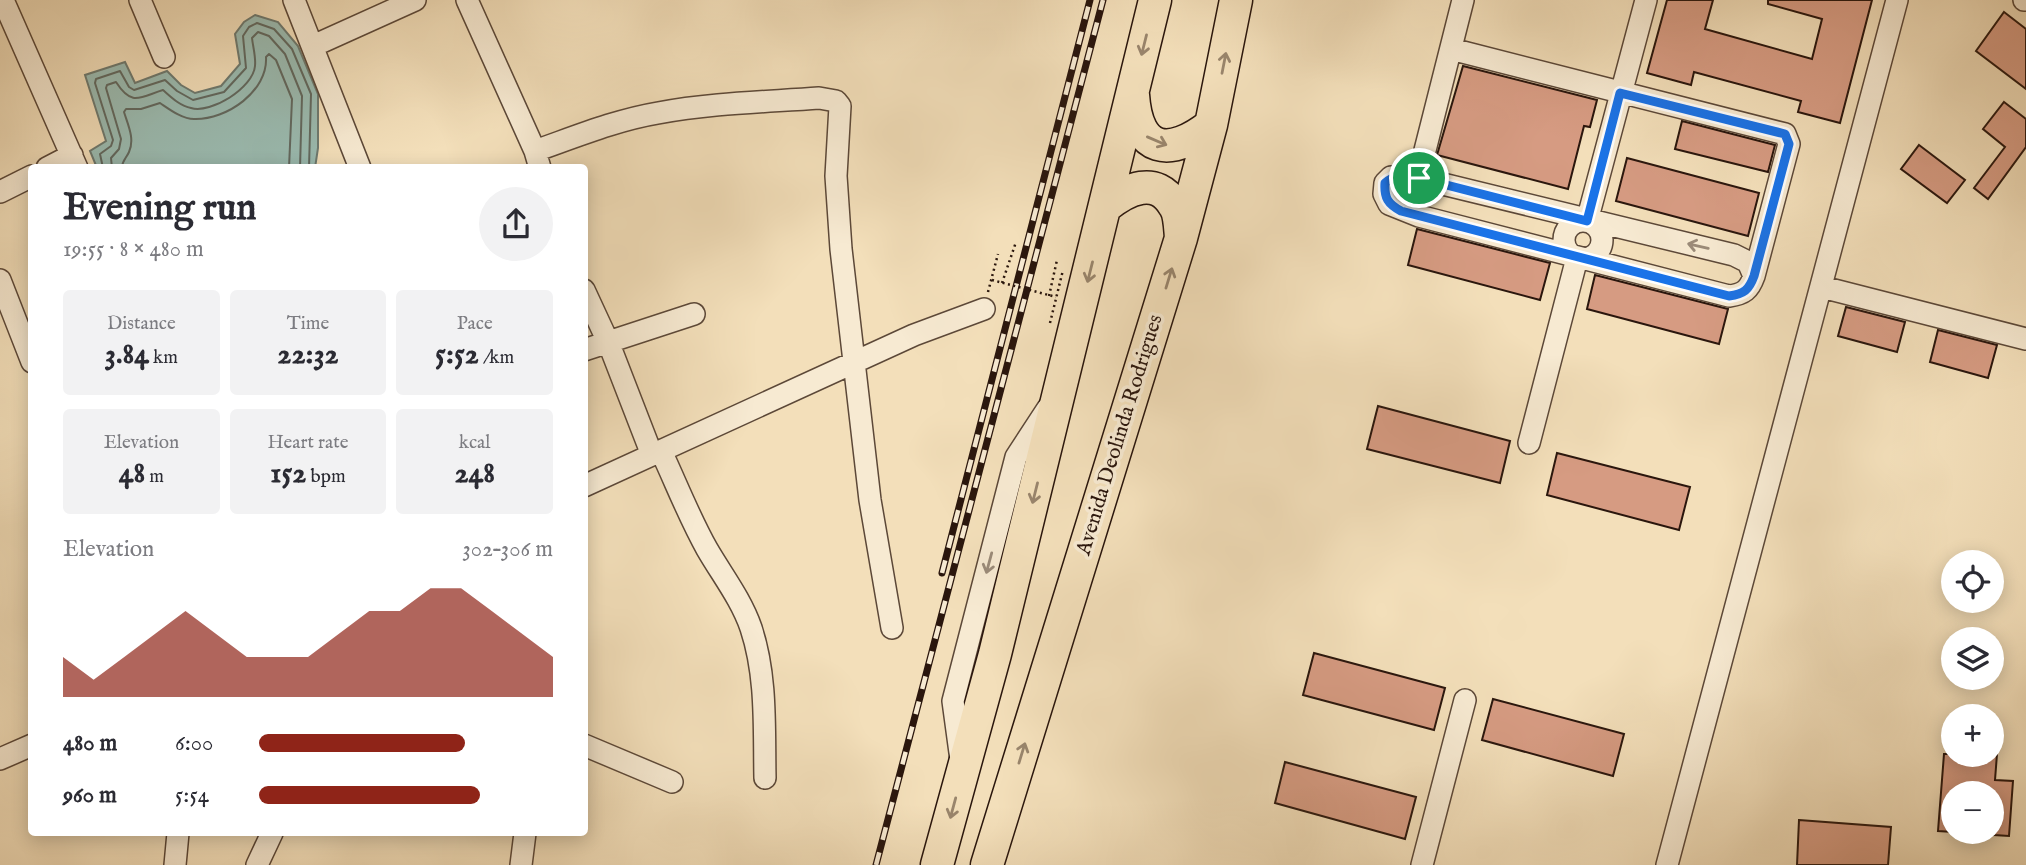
<!DOCTYPE html>
<meta charset="utf-8">
<style>
body{margin:0;font-family:"IM FELL English",serif;background:#f2f2f3;color:#2b2b33;height:100vh;display:flex;flex-direction:column;font-size:26px;white-space:nowrap}
*{box-sizing:border-box;margin:0}
p{font-size:23px;color:#7c7c81}
.icon{flex:none;width:38px;height:38px;fill:none;stroke:currentColor;stroke-width:2;stroke-linecap:round;stroke-linejoin:round}
.map{position:relative;flex:1;overflow:hidden}
.panel{position:absolute;left:28px;top:164px;width:560px;height:672px;display:flex;flex-direction:column;background:#fff;border-radius:7px;box-shadow:0 4px 18px #0003}
.panel>*{flex:none}
.buttons{position:absolute;left:1941px;top:550px;display:grid;gap:14px}
.buttons a{display:grid;place-items:center;width:63px;height:63px;border-radius:50%;background:#fff;box-shadow:0 4px 18px #0003;font-size:35px}
.pin{position:absolute;display:grid;place-items:center;width:60px;height:60px;color:#fff;margin:-30px;border:4px solid #fff;border-radius:50%;box-shadow:0 2px 7px #0007}
.round{display:grid;place-items:center;flex:none;width:74px;height:74px;border-radius:37px;background:#f2f2f3}
.headline{display:flex;align-items:center;justify-content:space-between;height:119px;padding:0 35px}
h1{font-size:38px;font-weight:700;line-height:52px}
.stats{display:grid;grid-template-columns:repeat(3,1fr);gap:10px;height:119px;padding:7px 35px}
.stats div{display:grid;align-content:center;border-radius:7px;background:#f2f2f3;text-align:center}
.stats b{font-size:30px;font-weight:700}
.stats small{font-size:19px;font-weight:400}
.stats p{font-size:19px}
.chart{height:196px;padding:14px 35px}
.chart p{display:flex;justify-content:space-between}
.chart svg{width:100%;height:126px;margin-top:7px;fill:#8f2418;opacity:.7}
ul{padding:0 35px;list-style:none;font-size:23px}
li{display:grid;grid-template-columns:112px 84px 1fr;align-items:center;height:52px}
li i{height:18px;border-radius:9px;background:#8f2418}
.map>svg:first-child{display:block}
.water{fill:#9bbcb2;stroke:#6e7a70;stroke-width:2}
.lines{fill:none;stroke-linecap:round;stroke-linejoin:round}
.shore{stroke:#626960;stroke-width:2}
.building{fill:#d69b82;stroke:#2a160d;stroke-width:2}
.minor-casing{stroke:#5c4838;stroke-width:24}
.highway-casing{stroke:#2a160d;stroke-width:35}
.path{stroke:#2a160d;stroke-width:2.5;stroke-dasharray:2 3.5;stroke-linecap:butt}
.minor{stroke:#f7ead2;stroke-width:21}
.highway{stroke:#f3dfba;stroke-width:32}
.rail-casing{stroke:#2a160d;stroke-width:7}
.rail{stroke:#f7ead2;stroke-width:4.5;stroke-dasharray:13;stroke-linecap:butt}
.path-bridge{stroke:#2a160d;stroke-width:2.5;stroke-dasharray:2 3.5;stroke-linecap:butt}
.oneway{stroke:#99856c}
.oneway2{stroke:#9b8b79}
.route-casing{stroke:#fff;stroke-width:14}
.route{stroke:#1a73e8;stroke-width:9}
.labels{text-anchor:middle;dominant-baseline:central;stroke-width:7;stroke-linejoin:round;paint-order:stroke}
.street-label{font-size:21px;fill:#2a160d;stroke:#f7ead2}
</style>
<div class="map">
<svg width="2026" height="865" viewBox="0 0 2026 865">
<rect width="100%" height="100%" fill="#f3dfba"/>
<filter id="stains"><feTurbulence type="fractalNoise" baseFrequency=".00286" numOctaves="4"/><feColorMatrix values="0 0 0 0 .2 0 0 0 0 .09 0 0 0 0 .02 0 0 0 .5 -.17"/></filter>
<radialGradient id="worn" r=".72"><stop offset=".6" stop-color="#630" stop-opacity="0"/><stop offset="1" stop-color="#630" stop-opacity=".3"/></radialGradient>
<path class="water" d="M255 15 278 22 298 46 318 94V148L315 168H97L90 151 106 141 85 75 125 62 135 83 167 71 181 85 195 93 221 86 240 64 235 34 244 22Z"/>
<g class="lines">
<path class="shore" d="M103 168 100 154 111 146 113 140 95 83 96 79 120 71 129 87 134 90 165 80 177 91 193 100 224 92 246 68 243 36 249 27 257 23 274 29 292 49 311 94 309 168
M112 168 111 158 119 149 121 139 106 88 107 85 116 82C132 107 140 97 163 90 171 97 180 106 191 108 211 114 253 88 255 66 256 57 253 47 252 38L258 32 269 36 285 54 302 96 300 168
M122 168C122 160 126 159 129 152 135 139 128 125 124 112L126 109H141L160 103C169 109 182 119 194 119 227 120 268 91 266 57L269 54 276 60 292 99 289 168"/>
</g>
<path class="building" d="M1667 0H1713L1705 29 1812 59 1822 19 1768 4V0H1872L1840 123 1798 112 1801 101 1694 72 1691 85 1647 73Z
M2004 12 2026 29V89L1976 51Z
M1463 66 1597 100 1590 127 1584 126 1568 189 1437 155Z
M2004 102 2026 119V147L1988 199 1974 188 2005 147 1983 129Z
M1682 121 1775 145 1768 172 1675 149Z
M1919 145 1965 180 1947 203 1901 169Z
M1627 158 1759 193 1748 236 1616 201Z
M1417 229 1550 263 1540 300 1408 265Z
M1595 275 1728 309 1719 344 1587 309Z
M1846 307 1905 322 1897 352 1838 336Z
M1938 330 1997 345 1988 378 1930 362Z
M1378 406 1510 441 1500 483 1367 449Z
M1557 453 1690 487 1679 530 1547 495Z
M1314 653 1445 688 1434 730 1303 695Z
M1493 699 1624 734 1613 776 1482 740Z
M1944 754H1997L1995 780 2013 781 2009 836 1994 835 1997 797 1992 796V793H1953V832L1938 831Z
M1285 762 1416 797 1405 839 1275 803Z
M1799 820 1891 827 1888 865H1797Z"/>
<g class="lines">
<g class="minor-casing">
<path id="minor" d="M3 0 77 168
M140 0 164 57
M294 0 360 168
M467 0 535 151 540 168
M2024 0H2026
M313 46 415 0
M1451 49 1785 134 1789 144 1754 276C1749 290 1744 294 1729 296L1419 216 1389 204 1384 194 1385 183 1391 177 1418 178 1734 255 1748 262 1754 276
M535 151C575 137 616 120 658 113 711 103 765 102 819 98L836 101 840 106 836 176 841 249 870 500 892 628
M47 168 72 155
M1418 178 1463 0
M0 192 32 176
M1587 221 1646 0
M1564 240a19 19 0 1 1 38 0a19 19 0 1 1-38 0Z
M0 280 32 362
M1822 287 2026 339
M584 290 609 344 652 455
M584 350 694 314
M1529 443 1577 258
M661 451C676 483 689 517 707 549 722 575 741 599 751 628 767 676 764 728 765 778
M584 486 914 335 984 309
M584 745 672 782
M0 759 32 745
M961 760 953 701 1016 457 1048 408
M175 865 178 833
M257 865 272 833
M521 865 525 833
M1422 865 1465 700
M1667 865 1897 0"/>
</g>
<g class="highway-casing">
<path id="highway" d="M1133 95C1137 153 1169 158 1211 125
M1106 206C1127 189 1156 175 1174 205 1180 213 1180 227 1181 238
M937 865 995 654 1155 0
M987 865 1181 238 1211 125 1236 0"/>
</g>
<path class="path" d="M1002 283 1016 242
M988 292 998 254
M1049 296 1057 260
M1050 323 1063 270"/>
<use href="#minor" class="minor"/>
<use href="#highway" class="highway"/>
<g class="rail-casing">
<path id="rail" d="M942 573 1090 0
M876 865 1103 0"/>
</g>
<use href="#rail" class="rail"/>
<path class="path-bridge" d="M992 280 1056 297"/>
</g>
<defs><path id="oneway-shaft" d="M-6 0H5M1.5-3L5.5 0L1.5 3" fill="none" stroke-width="1.6" stroke-linecap="round" stroke-linejoin="round" transform="scale(1.75)"/></defs>
<g class="oneway">
<use href="#oneway-shaft" transform="translate(1144 45) rotate(104)"/>
<use href="#oneway-shaft" transform="translate(1224 63) rotate(-79)"/>
<use href="#oneway-shaft" transform="translate(1157 141) rotate(23)"/>
<use href="#oneway-shaft" transform="translate(1090 272) rotate(104)"/>
<use href="#oneway-shaft" transform="translate(1169 278) rotate(-73)"/>
<use href="#oneway-shaft" transform="translate(1035 493) rotate(104)"/>
<use href="#oneway-shaft" transform="translate(1022 753) rotate(-73)"/>
<use href="#oneway-shaft" transform="translate(953 808) rotate(105)"/>
</g>
<g class="oneway2">
<use href="#oneway-shaft" transform="translate(1698 246) rotate(-167)"/>
<use href="#oneway-shaft" transform="translate(989 563) rotate(105)"/>
</g>
<g class="lines">
<g class="route-casing">
<path id="route" d="M1620 93 1785 134 1789 144 1754 276C1749 290 1744 294 1729 296L1401 211C1388 204 1384 198 1385 183 1395 174 1406 177 1419 178L1587 221Z"/>
</g>
<use href="#route" class="route"/>
</g>
<g class="labels">
<g class="street-label">
<text transform="translate(1120 435) rotate(-73)">Avenida Deolinda Rodrigues</text>
</g>
</g>
<rect width="100%" height="100%" filter="url(#stains)"/>
<rect width="100%" height="100%" fill="url(#worn)"/>
</svg>
<div class="buttons">
<a><svg class="icon" aria-label="locate" viewBox="0 0 24 24"><circle cx="12" cy="12" r="6"/><path d="M12 2v4M12 18v4M2 12h4M18 12h4"/></svg></a>
<a><svg class="icon" aria-label="layers" viewBox="0 0 24 24"><path d="M12 4l9 5-9 5-9-5zM3 14l9 5 9-5"/></svg></a>
<a>+</a>
<a>−</a>
</div>
<div class="pin" style="left:1419px;top:178px;background:#1e9e55"><svg class="icon" aria-label="arrive" viewBox="0 0 24 24"><path d="M6 21V4h12l-3 4 3 4H6"/></svg></div>
<section class="panel">
<div class="headline"><div><h1>Evening run</h1><p>19:55 · 8 × 480 m</p></div><a class="round"><svg class="icon" aria-label="share" viewBox="0 0 24 24"><path d="M12 15V3M7 8l5-5 5 5M5 13v7h14v-7"/></svg></a></div>
<div class="stats">
<div><p>Distance</p><b>3.84<small> km</small></b></div>
<div><p>Time</p><b>22:32</b></div>
<div><p>Pace</p><b>5:52<small> /km</small></b></div>
</div>
<div class="stats">
<div><p>Elevation</p><b>48<small> m</small></b></div>
<div><p>Heart rate</p><b>152<small> bpm</small></b></div>
<div><p>kcal</p><b>248</b></div>
</div>
<div class="chart"><p><span>Elevation</span>302–306 m</p>
<svg viewBox="0 0 160 44" preserveAspectRatio="none"><path d="M0 44V30L10 38L20 30L30 22L40 14L50 22L60 30L70 30L80 30L90 22L100 14L110 14L120 6L130 6L140 14L150 22L160 30V44z"/></svg>
</div>
<ul>
<li><b>480 m</b>6:00<i style="width:70%"></i></li>
<li><b>960 m</b>5:54<i style="width:75%"></i></li>
</ul>
</section>
</div>
